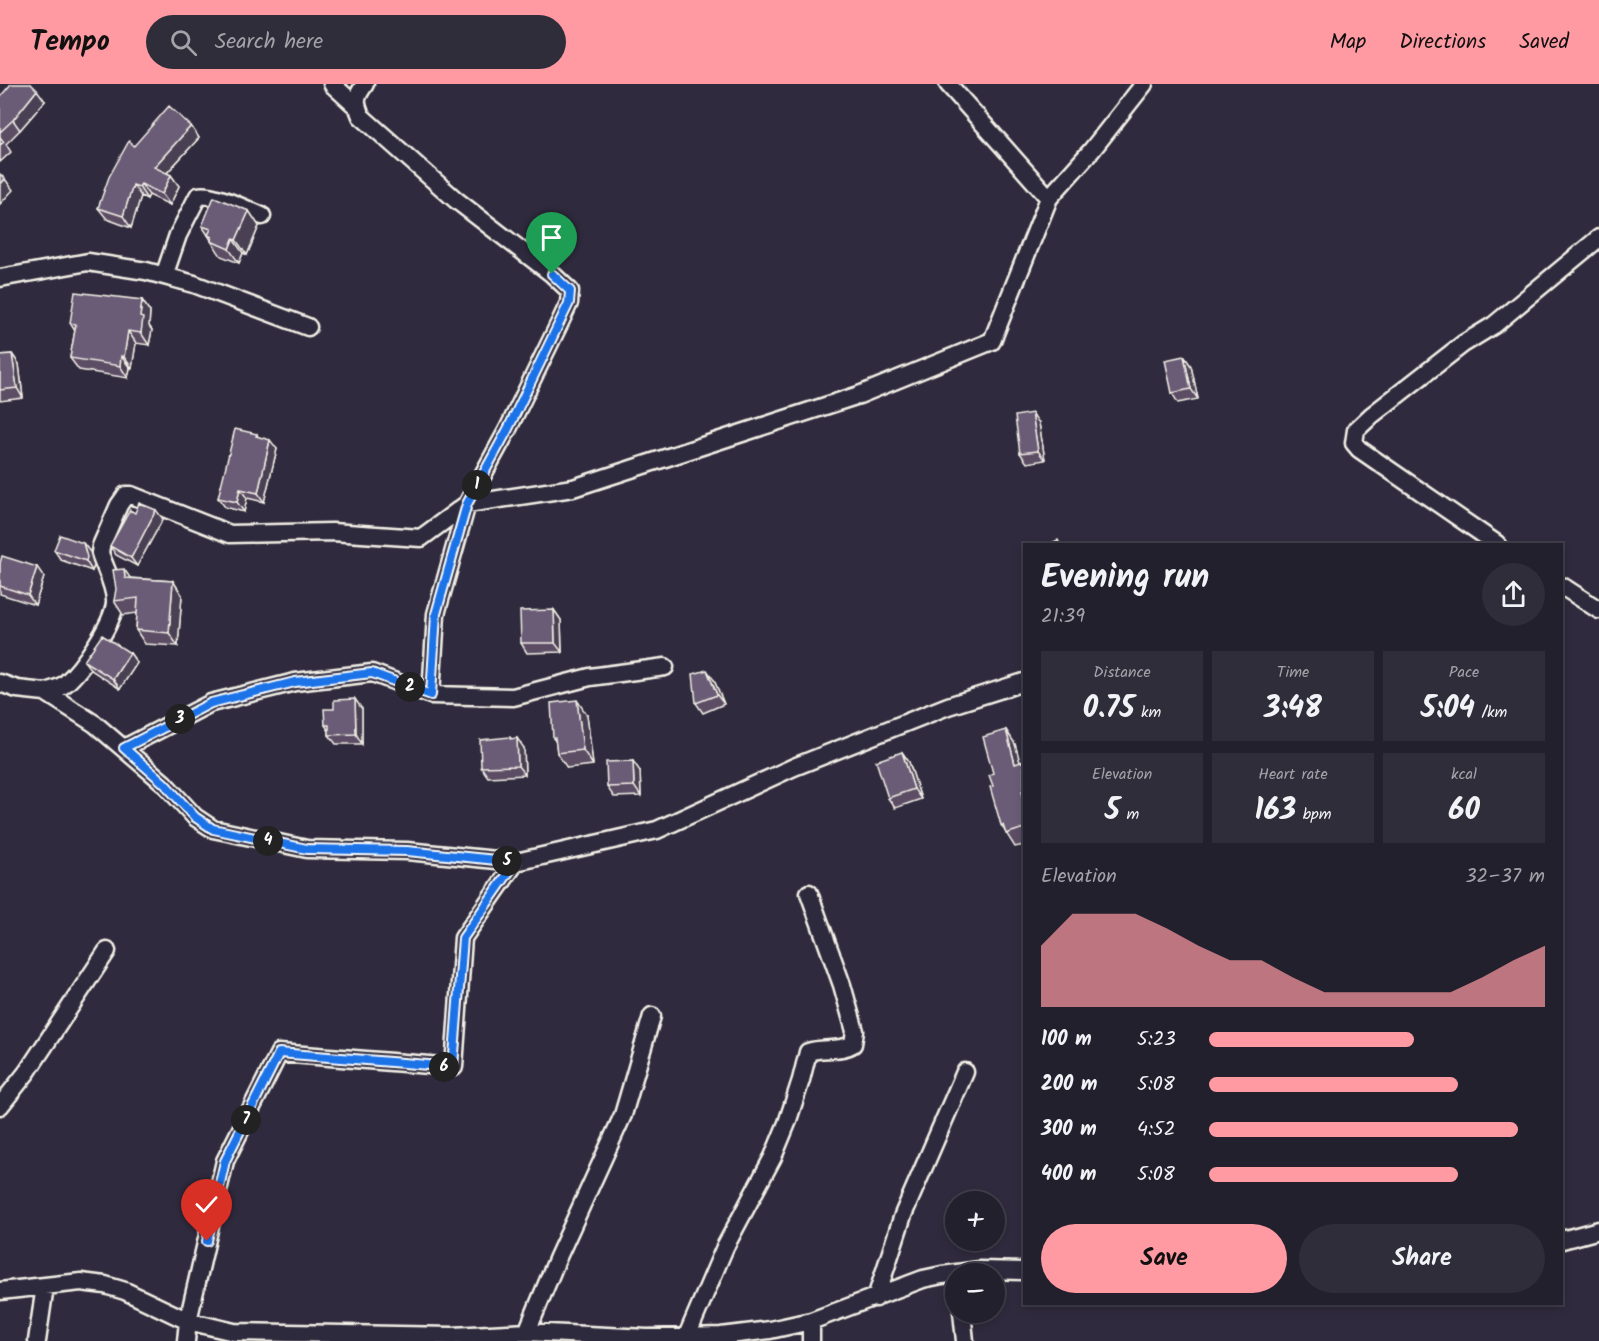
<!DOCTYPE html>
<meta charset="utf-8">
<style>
body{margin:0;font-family:Kalam,sans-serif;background:#2f2d3a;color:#f1f3f6;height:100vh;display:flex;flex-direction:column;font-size:22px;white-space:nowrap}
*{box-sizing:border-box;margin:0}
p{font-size:20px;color:#a3a3aa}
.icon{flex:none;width:33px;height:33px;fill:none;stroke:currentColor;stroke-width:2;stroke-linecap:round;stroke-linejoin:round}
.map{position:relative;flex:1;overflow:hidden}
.side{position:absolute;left:1023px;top:459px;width:540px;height:762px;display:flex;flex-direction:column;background:#23202e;border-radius:0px;box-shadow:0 3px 9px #0003,0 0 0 2px #403e4a}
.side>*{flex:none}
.tools{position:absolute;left:945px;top:1107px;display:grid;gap:12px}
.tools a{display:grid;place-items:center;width:60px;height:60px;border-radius:50%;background:#23202e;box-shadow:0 3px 9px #0003,0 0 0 2px #403e4a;font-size:30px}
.pin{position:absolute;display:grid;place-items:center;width:51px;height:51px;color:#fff;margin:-62px -26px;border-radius:50% 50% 50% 0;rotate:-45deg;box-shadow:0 0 6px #0007}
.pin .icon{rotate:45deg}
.km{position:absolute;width:30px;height:30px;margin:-15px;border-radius:50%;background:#222;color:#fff;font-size:16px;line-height:30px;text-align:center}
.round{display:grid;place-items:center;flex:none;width:63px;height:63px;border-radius:32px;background:#2f2d3a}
.overview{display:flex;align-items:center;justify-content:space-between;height:102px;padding:0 18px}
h1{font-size:33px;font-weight:700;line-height:45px}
.stats{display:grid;grid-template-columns:repeat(3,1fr);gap:9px;height:102px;padding:6px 18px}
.stats div{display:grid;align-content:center;border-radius:0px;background:#2f2d3a;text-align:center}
.stats b{font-size:30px;font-weight:700}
.stats small{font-size:16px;font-weight:400}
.stats p{font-size:16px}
.chart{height:168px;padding:12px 18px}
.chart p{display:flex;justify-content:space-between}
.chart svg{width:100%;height:108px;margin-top:6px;fill:#ff9aa2;opacity:.7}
.primary-button{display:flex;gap:12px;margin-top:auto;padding:12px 18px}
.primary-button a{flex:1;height:69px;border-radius:36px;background:#ff9aa2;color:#111;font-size:24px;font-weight:700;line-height:69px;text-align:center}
.primary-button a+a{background:#2f2d3a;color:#f1f3f6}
ul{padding:0 18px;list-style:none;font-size:20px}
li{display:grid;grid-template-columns:96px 72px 1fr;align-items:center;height:45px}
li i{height:15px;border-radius:8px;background:#ff9aa2}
header{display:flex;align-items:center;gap:36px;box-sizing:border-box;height:84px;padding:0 30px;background:#ff9aa2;color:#111}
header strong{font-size:28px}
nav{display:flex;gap:33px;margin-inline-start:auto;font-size:21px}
.search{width:420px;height:54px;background:#2f2d3a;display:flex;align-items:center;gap:15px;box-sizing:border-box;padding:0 21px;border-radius:33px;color:#a3a3aa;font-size:22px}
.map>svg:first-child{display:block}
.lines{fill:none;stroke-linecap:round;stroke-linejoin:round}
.minor-casing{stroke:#f4f1e8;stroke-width:21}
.minor{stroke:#2f2a3d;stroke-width:16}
.wall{fill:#5b4e65;stroke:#f4f1e8;stroke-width:1.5}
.shaded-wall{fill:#4a4053;stroke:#f4f1e8;stroke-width:1.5}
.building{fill:#6a5b76;stroke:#f4f1e8;stroke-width:1.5}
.route-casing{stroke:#fff;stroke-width:12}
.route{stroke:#1a73e8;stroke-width:8}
</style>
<header>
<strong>Tempo</strong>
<div class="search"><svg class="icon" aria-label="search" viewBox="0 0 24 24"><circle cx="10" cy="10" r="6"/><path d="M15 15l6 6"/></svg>Search here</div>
<nav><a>Map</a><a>Directions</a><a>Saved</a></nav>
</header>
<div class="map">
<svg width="1599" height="1257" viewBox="0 0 1599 1257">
<rect width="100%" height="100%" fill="#2f2a3d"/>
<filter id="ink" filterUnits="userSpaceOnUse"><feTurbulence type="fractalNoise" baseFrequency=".0167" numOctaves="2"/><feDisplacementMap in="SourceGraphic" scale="12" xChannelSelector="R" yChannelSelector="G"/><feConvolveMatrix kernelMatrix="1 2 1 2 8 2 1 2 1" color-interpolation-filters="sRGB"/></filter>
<g filter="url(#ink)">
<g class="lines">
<g class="minor-casing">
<path id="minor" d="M332 0 356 22
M365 0C356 13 354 16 361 32L456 116 552 190 570 207 569 219 562 234 508 345 467 420 436 530 431 611
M948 0 1049 114
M164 192 178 151 198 112C212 108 248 126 262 132
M0 194 88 178 146 187 194 200 308 243
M1497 460 1359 365 1354 359 1356 346 1372 331 1463 260 1494 241 1599 154
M1562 502 1599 526
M0 599 17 605 45 608 95 640 164 699 195 733 213 745 307 765 407 767 516 778 657 746 794 683 948 622 1024 598
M45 608C52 606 61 604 66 599 82 585 113 540 115 519 116 503 105 485 100 469L101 462 119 421 126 411H131L230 450 332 448 421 454 467 420 573 404 859 311 992 257 1049 114 1091 67 1144 0
M124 664 211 619 295 598 372 589 431 611 513 613 590 593 665 583
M0 1022 27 988 107 867
M1562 1156 1599 1146
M0 1207 81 1198 105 1201 125 1207 188 1237 234 1248 453 1252 527 1248 647 1254 721 1252 770 1246 811 1237 923 1195 942 1191 980 1186 1024 1187
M876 1214 903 1131 965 988
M962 1228 965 1257
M527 1248 558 1173 623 1031 652 932
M687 1252 725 1163 773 1073 787 1039 801 996 808 968C823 963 840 968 853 960L855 947 842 901 809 809
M37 1257 45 1202
M186 1257 188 1237 225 1077 279 969 454 983 463 854 516 778
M811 1257V1237"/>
</g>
<use href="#minor" class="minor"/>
</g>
<path class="wall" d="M0 13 45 17 20 46 6 60 11 68 0 78Z
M191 42 199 54 167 89 171 91 179 102 170 121 149 111 147 115 141 112 131 144 107 135 98 124 134 62Z
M249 127 259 142 247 171 243 169 239 179 221 172 211 157V156L208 151 202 142Z
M142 216 150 228 149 242 152 246 149 261 136 259 132 284H130L128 294 79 286 70 274 75 247 70 239Z
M12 270 19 280 23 314 0 317V271Z
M1184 272 1191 282 1198 315 1178 319 1172 309Z
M1039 339 1045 376 1027 379 1020 369Z
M257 350 258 353 277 365 264 418 247 414 244 428 225 423 218 414Z
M135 429 163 435 137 482 116 471 110 462Z
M83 459 90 468 94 482 92 487 61 476 54 466Z
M0 479 44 493 35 521 0 510Z
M130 494 173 497 182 511 178 562 145 560 136 546 137 529 123 531 114 517Z
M554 526 561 536 562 568 527 569 521 559Z
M130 569 137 579 120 605 91 586 84 577Z
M714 596 724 620 703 629 696 619Z
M362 625V660H336L329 651V647L325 641Z
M587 631 593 681 567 684 557 669 556 658 553 654Z
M1006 646 1015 660 1020 678 1024 677V761L1015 763 1001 741 993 702V689Z
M511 654 524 664 525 691 488 693 481 683Z
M902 668 909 678 921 715 895 724 888 714Z
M640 687 641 712 614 713 607 703Z"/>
<path class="shaded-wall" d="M37 6 45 17 20 46 13 36Z
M191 42 199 54 162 94 154 83Z
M171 91 179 102 170 121 162 110Z
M5 95 13 106 0 120V101Z
M141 100 149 111 147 115 139 103Z
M133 101 141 112 131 144 123 132Z
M249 127 259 142 247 171 236 156Z
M233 155 243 169 239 179 229 165Z
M142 216 150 228 149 242 152 246 149 261 141 249 140 233Z
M128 247 136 259 132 284 124 273Z
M12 270 19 280 23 314 17 304Z
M121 272 130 284 128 294 120 282Z
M1184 272 1191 282 1198 315 1191 305Z
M1032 329 1039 339 1045 376 1038 367Z
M270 356 277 365 264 418 258 409Z
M240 405 247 414 244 428 237 418Z
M156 426 163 435 137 482 131 474Z
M83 459 90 468 94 482 92 487 86 477Z
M37 483 44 493 35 521 28 511Z
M124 485 133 498 125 494Z
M173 497 182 511 178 562 169 549Z
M554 526 561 536 562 568 555 559Z
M130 569 137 579 120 605 113 595Z
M707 586 714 596 724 620 717 611Z
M355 615 362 625V660L356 650Z
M577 616 587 631 593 681 583 666Z
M1006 646 1015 660 1024 693 1015 680Z
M517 654 524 664 525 691 518 682Z
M902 668 909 678 921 715 914 705Z
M633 677 640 687 641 712 634 702Z"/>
<path class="building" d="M11 0H31L37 6 13 36 0 48V13Z
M169 22 191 42 154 83 171 91 162 110 141 100 139 103 133 101 123 132 98 124 109 93 129 57 134 62Z
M0 53 4 58 0 61Z
M0 90 5 95 0 101Z
M214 113 249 127 236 156 233 155 229 165 211 157 212 153 208 151 211 145 202 142Z
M75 208 142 216 140 233 143 234 141 249 128 247 124 273 121 272 120 282 70 274 76 240 70 239Z
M12 270 17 304 0 306V271Z
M1184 272 1191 305 1172 309 1165 276Z
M1032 329 1038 367 1020 369 1015 332Z
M235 345 257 350 256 352 270 356 258 409 240 405 237 418 218 414Z
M139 419 156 426 131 474 110 462 130 426 135 429Z
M60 451 83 459 87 473 86 477 54 466Z
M1058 456 1060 460H1049Z
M2 472 37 483 28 511 0 502V479Z
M124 485 125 494 173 497 169 549 136 546 138 514 114 517 116 505 113 486Z
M554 526 555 559H521L520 527Z
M102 551 130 569 113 595 84 577Z
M707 586 717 611 696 619 693 590Z
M355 615 356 650 329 651V641H325L324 625H334V616Z
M577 616 583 666 557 669 555 654H553L551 619Z
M1006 646 1015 680 1024 677V706L1022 707 1024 716V744L1006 750 1003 741H1001L990 703 993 702 989 691 993 689 983 653Z
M510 653V655L517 654 518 682 481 683 480 656Z
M902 668 914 705 888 714 876 677Z
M633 677 634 702 607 703 606 678Z"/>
</g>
<g class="lines" filter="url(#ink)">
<g class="route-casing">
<path id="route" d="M207 1157 225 1077 279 969 453 983 463 854 516 778 407 767 307 765 213 745 195 733 164 699 124 664 211 619 295 598 372 589 431 611 436 530 467 420 508 345 569 219 570 207 552 190"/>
</g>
<use href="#route" class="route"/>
</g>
</svg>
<div class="tools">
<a>+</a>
<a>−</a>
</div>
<div class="pin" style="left:552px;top:190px;background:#1e9e55"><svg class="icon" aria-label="arrive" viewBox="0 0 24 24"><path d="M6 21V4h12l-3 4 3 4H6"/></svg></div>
<div class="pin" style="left:207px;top:1157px;background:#d93025"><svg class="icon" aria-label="check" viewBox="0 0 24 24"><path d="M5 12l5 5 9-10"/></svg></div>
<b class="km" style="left:477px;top:401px">1</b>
<b class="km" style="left:410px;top:603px">2</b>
<b class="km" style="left:180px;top:635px">3</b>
<b class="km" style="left:268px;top:757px">4</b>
<b class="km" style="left:507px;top:777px">5</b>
<b class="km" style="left:444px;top:983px">6</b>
<b class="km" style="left:246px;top:1036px">7</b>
<section class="side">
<div class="overview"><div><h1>Evening run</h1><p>21:39</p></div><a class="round"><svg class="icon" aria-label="share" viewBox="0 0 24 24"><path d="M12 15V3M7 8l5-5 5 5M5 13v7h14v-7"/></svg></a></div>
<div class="stats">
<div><p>Distance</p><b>0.75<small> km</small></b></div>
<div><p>Time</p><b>3:48</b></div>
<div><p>Pace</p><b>5:04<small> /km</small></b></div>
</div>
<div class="stats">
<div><p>Elevation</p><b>5<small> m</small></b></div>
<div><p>Heart rate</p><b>163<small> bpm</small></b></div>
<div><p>kcal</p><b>60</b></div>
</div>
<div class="chart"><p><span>Elevation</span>32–37 m</p>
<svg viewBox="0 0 160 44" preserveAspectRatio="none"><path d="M0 44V19L10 6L20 6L30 6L40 12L50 19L60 25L70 25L80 32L90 38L100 38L110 38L120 38L130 38L140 32L150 25L160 19V44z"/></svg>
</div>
<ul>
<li><b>100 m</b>5:23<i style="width:61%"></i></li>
<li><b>200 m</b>5:08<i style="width:74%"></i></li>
<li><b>300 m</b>4:52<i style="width:92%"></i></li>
<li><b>400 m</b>5:08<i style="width:74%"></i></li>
</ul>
<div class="primary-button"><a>Save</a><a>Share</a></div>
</section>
</div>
